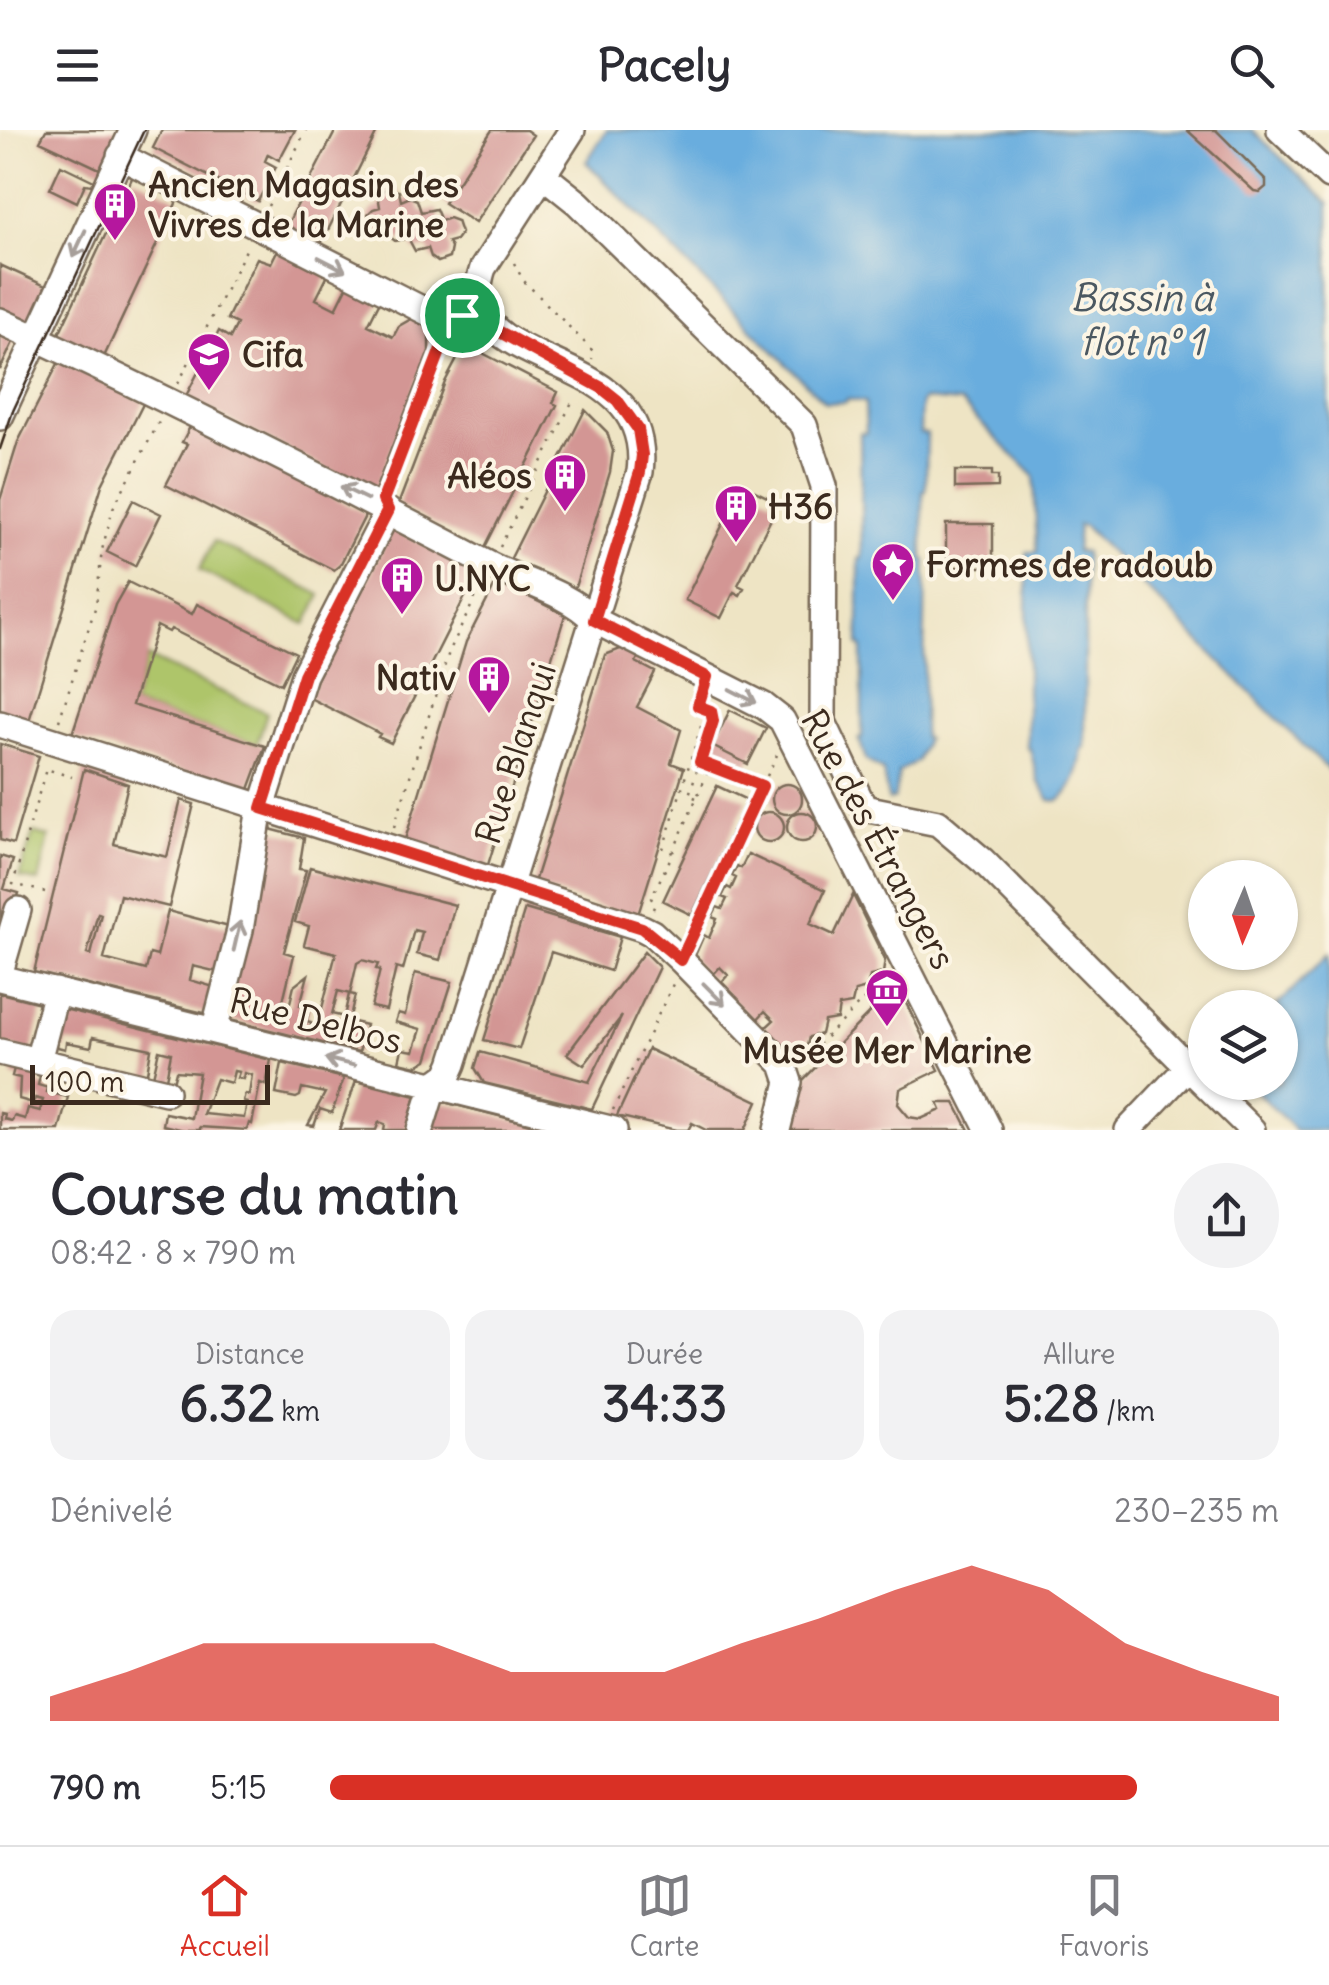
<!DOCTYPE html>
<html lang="fr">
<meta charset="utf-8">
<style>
body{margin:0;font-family:Delius,sans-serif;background:#f2f2f3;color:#2b2b33;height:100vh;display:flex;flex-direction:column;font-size:38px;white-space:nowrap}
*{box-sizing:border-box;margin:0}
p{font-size:32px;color:#7c7c81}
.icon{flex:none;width:55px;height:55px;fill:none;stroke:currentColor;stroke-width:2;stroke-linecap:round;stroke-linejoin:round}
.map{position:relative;height:1000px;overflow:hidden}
.panel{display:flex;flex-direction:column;background:#fff;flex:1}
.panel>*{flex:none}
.needle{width:65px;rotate:182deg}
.controls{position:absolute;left:1188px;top:730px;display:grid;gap:20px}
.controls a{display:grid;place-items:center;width:110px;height:110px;border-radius:50%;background:#fff;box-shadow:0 2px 8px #0004;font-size:50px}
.scale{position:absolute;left:30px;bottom:25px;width:240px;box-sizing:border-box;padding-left:10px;border:5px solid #3b2a1e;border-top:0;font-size:28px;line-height:35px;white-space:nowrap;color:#3b2a1e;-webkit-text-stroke:8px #fcf5e5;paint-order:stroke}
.pin{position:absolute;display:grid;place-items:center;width:85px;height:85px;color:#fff;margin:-42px;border:5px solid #fff;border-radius:50%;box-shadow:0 2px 10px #0007}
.round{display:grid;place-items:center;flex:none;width:105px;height:105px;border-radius:52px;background:#f2f2f3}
.head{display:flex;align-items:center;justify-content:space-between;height:170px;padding:0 50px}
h1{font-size:55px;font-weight:800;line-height:75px}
.metrics{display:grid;grid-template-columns:repeat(3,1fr);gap:15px;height:170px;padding:10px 50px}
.metrics div{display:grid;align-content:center;border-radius:25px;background:#f2f2f3;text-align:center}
.metrics b{font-size:50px;font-weight:800}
.metrics small{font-size:28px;font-weight:400}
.metrics p{font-size:28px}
.chart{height:280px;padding:20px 50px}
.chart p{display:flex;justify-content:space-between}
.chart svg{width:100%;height:180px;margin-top:10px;fill:#d93025;opacity:.7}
ul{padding:0 50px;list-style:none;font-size:32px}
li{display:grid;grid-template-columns:160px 120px 1fr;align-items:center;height:75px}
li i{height:25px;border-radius:12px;background:#d93025}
header{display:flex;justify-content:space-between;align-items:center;height:130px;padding:0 50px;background:#fff;font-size:45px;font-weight:800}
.dock{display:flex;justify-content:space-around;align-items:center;height:140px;border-top:2px solid #e1e1e2;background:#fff;font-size:28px;color:#7c7c81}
.dock a{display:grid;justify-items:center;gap:5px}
.dock .selected{color:#d93025}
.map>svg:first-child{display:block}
.green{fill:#aec56a;stroke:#747844;stroke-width:2.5}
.water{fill:#69adde;stroke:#526c7e;stroke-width:2.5}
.building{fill:#d39694;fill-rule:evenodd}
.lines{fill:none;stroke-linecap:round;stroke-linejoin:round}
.minor-casing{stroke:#7a6b58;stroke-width:30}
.path{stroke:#7a6b58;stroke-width:2.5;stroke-dasharray:2.5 8;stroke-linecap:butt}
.minor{stroke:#fff;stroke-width:25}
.tram{stroke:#3b2a1e;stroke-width:2.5}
.oneway{stroke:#a79f9a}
.route-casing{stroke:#fff;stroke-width:20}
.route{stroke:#d93025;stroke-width:12}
.labels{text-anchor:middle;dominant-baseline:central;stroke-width:8;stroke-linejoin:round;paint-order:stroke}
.poi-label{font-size:35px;font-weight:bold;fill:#3b2a1e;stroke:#fcf5e5;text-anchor:start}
.street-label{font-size:35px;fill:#3b2a1e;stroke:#fcf5e5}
.water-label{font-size:38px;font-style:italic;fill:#4b5861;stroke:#fcf5e5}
</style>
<header><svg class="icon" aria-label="menu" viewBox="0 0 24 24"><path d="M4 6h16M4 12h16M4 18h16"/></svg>Pacely<svg class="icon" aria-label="search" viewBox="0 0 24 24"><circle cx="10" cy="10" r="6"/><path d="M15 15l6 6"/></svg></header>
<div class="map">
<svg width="1329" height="1000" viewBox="0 0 1329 1000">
<rect width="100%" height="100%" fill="#fcf5e5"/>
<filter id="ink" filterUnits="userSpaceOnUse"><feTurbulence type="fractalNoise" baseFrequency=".01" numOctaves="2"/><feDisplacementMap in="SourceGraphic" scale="20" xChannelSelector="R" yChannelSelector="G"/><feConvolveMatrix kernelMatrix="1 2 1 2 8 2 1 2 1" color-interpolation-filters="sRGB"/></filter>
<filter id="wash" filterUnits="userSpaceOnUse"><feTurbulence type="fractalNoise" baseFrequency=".0048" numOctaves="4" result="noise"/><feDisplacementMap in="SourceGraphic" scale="40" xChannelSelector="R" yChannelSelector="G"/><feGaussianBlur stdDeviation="2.25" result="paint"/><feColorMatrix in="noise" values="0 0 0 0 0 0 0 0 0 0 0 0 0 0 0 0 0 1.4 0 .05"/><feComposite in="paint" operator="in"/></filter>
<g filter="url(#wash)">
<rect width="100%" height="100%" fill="#eee4c4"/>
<path class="green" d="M214 411 321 465 306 494 199 440Z
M147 527 267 583 257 614 132 575Z
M33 703 49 707 39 752 19 747Z"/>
<path class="water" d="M607 0H1252L1329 73V641L1084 396 1078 395 1076 422H1085V617L1082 619C1080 638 1075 658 1059 671L1050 670 1038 651 1030 619 1027 618V422H1037L1034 346 961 273 924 270 921 272 920 303 927 304 926 361 923 362V429L926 430 923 608 926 609 917 631 899 642 894 669 888 670 883 641 866 630 859 609 862 608V516L859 515V429L862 428 860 303H866L865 272 847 269 846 272 825 273 586 32Z
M1329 824V1000H1295L1248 953 1280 952V878L1275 877Z"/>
<g id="blocks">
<path class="building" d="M46 0H116L122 3 104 41 40 11Z
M162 0H295L279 30 268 24 265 31 276 37 258 71 153 18Z
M336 0H378L321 114 286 97Z
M492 0H526L533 5 475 93 444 73Z
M1187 0H1216L1266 50V57L1260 62 1254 61Z
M61 35 94 51 92 55 85 54 77 72 50 59Z
M133 46 178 69 102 231 57 208Z
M386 59 399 61 401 71 410 67 417 70 421 82 436 79 441 91 449 88 457 91 461 103 456 110 448 112 451 118 449 128 438 132 431 127 428 118 415 121 408 108 395 111 389 106 388 98 381 102 371 98 368 84 373 79 380 77 378 65Z
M278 119 328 145 316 169 336 179 348 155 380 171 368 195 393 207 399 196 413 188 429 196V221L374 363 185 268 219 201 230 208 237 194 227 189 257 128 271 133Z
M0 135 50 158 31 197 0 182Z
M0 204 14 210 0 240Z
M465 214 558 262 553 273 557 275 484 419 398 375 445 252Z
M60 230 144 272 102 355 28 594 0 585V370L18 312Z
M585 280 607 302 613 321 610 342 573 464 509 432Z
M191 295 366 384 340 435 334 440 166 355 187 314 182 312Z
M955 341H992V346H998V357L955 358Z
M743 355 779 373 738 455 744 458 740 465 734 462 721 488 685 470 731 378 726 375 730 368 733 361 739 363Z
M133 370 161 384 135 436 107 422Z
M946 394H993V437H946Z
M390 397 478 441 391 613 378 607 380 604 308 567 379 427Z
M497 451 565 485 487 738 404 713 466 512Z
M128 452 192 484 197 474 296 523 281 554 171 499 169 502 157 496 132 575 265 616 248 662 71 607 115 475Z
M623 518 639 526 636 532 655 542 637 577 681 600 671 633 684 638 637 788 533 756 605 525Z
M730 580 766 598 748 634 712 616Z
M0 614 39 626 13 714 0 710Z
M84 639 128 654 114 714 167 727 181 670 194 674 169 777 120 765 104 829 146 840 150 824 157 826 168 781 229 797 218 842 193 836 190 850 214 857 208 884 34 842ZM98 783 101 784 91 825 87 824Z
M772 669a15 15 0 1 1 30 0a15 15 0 1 1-30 0Z
M717 656 747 670 692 785 663 771Z
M754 697a15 15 0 1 1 30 0a15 15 0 1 1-30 0Z
M787 697a15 15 0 1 1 30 0a15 15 0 1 1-30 0Z
M266 698 304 708 299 739 306 740 284 822 294 825 282 875 289 877 294 856 308 845 300 875 310 877 306 892 311 893V897L317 898 336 823 304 815 309 796 295 792 310 737 455 775 440 830 417 824 422 802 414 800 403 840 396 838 386 880 371 877 380 840 376 839 378 834 362 830 357 833 350 864 338 861 332 884 344 887 349 864 355 865 349 891 366 895 359 922 226 889Z
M748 724 825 760 810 794 834 805 853 765 885 830 883 843 870 846 867 858 855 861 852 874 839 876 837 889 824 891 821 904 809 907 806 920 793 922 789 927 763 900 774 890 765 881 755 892 718 856 728 845 720 837 710 848 693 830 704 805 709 808 717 789 712 787 717 777 722 779 727 769 722 767 727 757 731 759 736 748 732 746 737 736 741 738Z
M0 726 13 730 4 759 19 763 1 821Z
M525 779 620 807 610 841 551 822 519 919 484 910Z
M644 822 659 837 592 979 484 953 475 938 480 922 589 952 622 886 584 935 567 924Z
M415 843 452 852 427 930 417 936 399 932 402 919 414 921 421 899 395 892 398 883 405 885Z
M897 855 939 940 900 959 898 974 909 987 921 989 941 980 938 973H955L969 1000H789L801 952Z
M0 863 44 874 31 922 0 914Z
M64 879 271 930 266 955 260 953 252 994 249 993 247 1000 200 997V1000H184L163 995 165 983 191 988 199 943 176 941 172 956 165 954 171 923 159 920 152 951 146 949 151 919 93 907 91 917 66 912 65 919 54 916ZM234 941 239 942 237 948 243 949 244 943 252 945 249 965 245 964 243 972 247 973 244 988 203 984 216 949 231 953Z
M648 919 758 971 745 1000H706L692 993 688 1000H676L617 986Z
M16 931 42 937 38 955 48 958 47 962 68 967 59 1000H0V983L5 984 4 989 12 991 14 986 25 989 28 978 40 981 43 970 35 968 33 973 19 969 20 948 12 946Z
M282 933 344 948 332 983 320 979 314 996 308 995 325 963 302 958 300 966 296 968 276 964Z
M356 951 416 966 406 1000H384L385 994 379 992 376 1000H339Z
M444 972 549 999 548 1000H431L439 976Z"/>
</g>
</g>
<g filter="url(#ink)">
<use href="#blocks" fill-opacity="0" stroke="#7a6b58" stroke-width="2.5"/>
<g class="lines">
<g class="minor-casing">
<path id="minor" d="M1280 0 1329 46
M120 26 435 186 454 187 480 181
M543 45 578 73 804 295 824 356 823 592 864 678 938 693 983 731 1188 937
M0 191C164 267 326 349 486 433 521 452 566 461 594 490L764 576 782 590 989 1000
M0 287 133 0
M0 594 642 798 652 803 681 830 783 934 789 952 777 1000
M0 842 18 780
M0 848 614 1000
M214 901 240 800 258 690 304 545 388 381
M0 922 166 962
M38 931 56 861
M420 1000 434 955 448 945 453 934 640 342C656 211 446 248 483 138L572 0
M1128 1000 1188 937 1252 1000"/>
</g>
<path class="path" d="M268 76 306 0
M514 133 523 150 593 221 592 229
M178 254 249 114
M389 356 445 210
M500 417 574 268
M59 591 96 475 102 420 113 378 159 292
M694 629 710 635
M696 668 689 665 713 591 711 584
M394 697 449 522 481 456
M673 722 711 635 760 655
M45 762 13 754 46 639 72 647
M653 779 655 774 651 768 673 723 663 719 703 590 711 581 698 576 701 568
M690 807 777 625
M803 929 887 847
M613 980 674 852"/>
<use href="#minor" class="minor"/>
<path class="tram" d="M0 319 13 281 144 0"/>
</g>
<defs><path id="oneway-shaft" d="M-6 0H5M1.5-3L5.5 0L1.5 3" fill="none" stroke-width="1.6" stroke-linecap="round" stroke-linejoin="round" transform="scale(2.5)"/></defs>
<g class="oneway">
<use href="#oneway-shaft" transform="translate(79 114) rotate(115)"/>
<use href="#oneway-shaft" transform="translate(332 134) rotate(27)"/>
<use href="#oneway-shaft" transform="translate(354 363) rotate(-154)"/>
<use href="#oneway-shaft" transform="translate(743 566) rotate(27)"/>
<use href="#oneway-shaft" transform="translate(237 806) rotate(-77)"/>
<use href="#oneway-shaft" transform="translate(714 864) rotate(45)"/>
<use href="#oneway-shaft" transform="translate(340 932) rotate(-166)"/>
</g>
</g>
<g class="lines" filter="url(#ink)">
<g class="route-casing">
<path id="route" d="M480 181 489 196 602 258 617 270 638 299 642 325 640 342 594 490 707 547 698 576 711 581 713 591 700 632 762 656 681 830 642 798 262 678 304 545 388 380 383 370 449 198 447 188Z"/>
</g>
<use href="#route" class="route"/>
</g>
<defs>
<g id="building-pin" transform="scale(2.25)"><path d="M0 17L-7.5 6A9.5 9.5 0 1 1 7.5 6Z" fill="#b5179e" stroke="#fcf5e5"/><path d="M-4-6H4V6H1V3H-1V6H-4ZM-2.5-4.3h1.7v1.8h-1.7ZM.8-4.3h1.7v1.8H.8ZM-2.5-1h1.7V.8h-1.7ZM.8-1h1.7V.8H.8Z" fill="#fff"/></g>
<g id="university-pin" transform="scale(2.25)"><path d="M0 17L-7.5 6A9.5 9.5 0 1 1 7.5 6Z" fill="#b5179e" stroke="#fcf5e5"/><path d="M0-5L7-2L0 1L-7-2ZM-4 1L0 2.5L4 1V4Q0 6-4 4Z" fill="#fff"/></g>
<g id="sight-pin" transform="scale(2.25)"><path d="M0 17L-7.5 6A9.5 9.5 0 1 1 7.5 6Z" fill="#b5179e" stroke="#fcf5e5"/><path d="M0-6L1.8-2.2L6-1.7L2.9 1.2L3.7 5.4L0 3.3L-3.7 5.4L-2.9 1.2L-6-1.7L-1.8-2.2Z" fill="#fff"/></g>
<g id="museum-pin" transform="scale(2.25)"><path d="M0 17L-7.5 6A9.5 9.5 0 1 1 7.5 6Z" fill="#b5179e" stroke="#fcf5e5"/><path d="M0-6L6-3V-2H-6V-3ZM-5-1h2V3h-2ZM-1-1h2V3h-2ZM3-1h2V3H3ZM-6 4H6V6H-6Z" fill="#fff"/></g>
</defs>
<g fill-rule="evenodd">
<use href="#building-pin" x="115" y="74"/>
<use href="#university-pin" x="209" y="224"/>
<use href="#building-pin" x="565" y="345"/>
<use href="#building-pin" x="736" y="376"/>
<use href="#sight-pin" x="893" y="434"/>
<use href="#building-pin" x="402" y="448"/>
<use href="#building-pin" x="489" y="547"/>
<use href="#museum-pin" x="887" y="860"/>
</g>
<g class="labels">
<g class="poi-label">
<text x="148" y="54">Ancien Magasin des<tspan x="148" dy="40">Vivres de la Marine</tspan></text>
<text x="242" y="224">Cifa</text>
<text x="532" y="345" text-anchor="end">Aléos</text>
<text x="768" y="376">H36</text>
<text x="926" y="434">Formes de radoub</text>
<text x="434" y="448">U.NYC</text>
<text x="456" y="547" text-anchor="end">Nativ</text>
<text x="887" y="920" text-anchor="middle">Musée Mer Marine</text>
</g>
<g class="street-label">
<text transform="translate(515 623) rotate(-72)">Rue Blanqui</text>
<text transform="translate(879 709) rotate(62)">Rue des Étrangers</text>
<text transform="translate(316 890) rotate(14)">Rue Delbos</text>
</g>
<g class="water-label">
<text x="1142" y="167">Bassin à<tspan x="1142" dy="44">flot n° 1</tspan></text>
</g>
</g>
</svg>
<div class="controls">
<a><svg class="needle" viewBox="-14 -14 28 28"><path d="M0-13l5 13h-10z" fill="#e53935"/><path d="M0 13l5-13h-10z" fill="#7c7c81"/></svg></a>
<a><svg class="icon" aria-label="layers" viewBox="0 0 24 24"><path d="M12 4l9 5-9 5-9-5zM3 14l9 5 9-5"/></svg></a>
</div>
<div class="scale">100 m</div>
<div class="pin" style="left:462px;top:185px;background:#1e9e55"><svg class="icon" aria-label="arrive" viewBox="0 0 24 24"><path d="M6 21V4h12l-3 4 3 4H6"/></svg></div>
</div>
<section class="panel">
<div class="head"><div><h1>Course du matin</h1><p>08:42 · 8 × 790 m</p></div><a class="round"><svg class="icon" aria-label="share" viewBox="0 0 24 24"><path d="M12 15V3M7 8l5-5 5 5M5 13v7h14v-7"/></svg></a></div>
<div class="metrics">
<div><p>Distance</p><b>6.32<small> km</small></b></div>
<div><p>Durée</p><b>34:33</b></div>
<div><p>Allure</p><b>5:28<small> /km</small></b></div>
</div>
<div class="chart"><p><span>Dénivelé</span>230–235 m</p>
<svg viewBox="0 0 160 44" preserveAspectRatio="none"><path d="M0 44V38L10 32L20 25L30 25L40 25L50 25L60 32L70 32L80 32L90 25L100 19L110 12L120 6L130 12L140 25L150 32L160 38V44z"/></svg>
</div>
<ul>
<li><b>790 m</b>5:15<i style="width:85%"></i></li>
</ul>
</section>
<nav class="dock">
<a class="selected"><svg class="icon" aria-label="home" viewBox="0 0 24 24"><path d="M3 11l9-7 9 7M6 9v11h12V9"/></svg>Accueil</a>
<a><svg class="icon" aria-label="map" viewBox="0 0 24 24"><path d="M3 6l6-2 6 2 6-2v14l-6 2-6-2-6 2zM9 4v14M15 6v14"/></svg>Carte</a>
<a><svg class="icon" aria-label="saved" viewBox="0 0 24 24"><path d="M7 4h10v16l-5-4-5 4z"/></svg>Favoris</a>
</nav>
